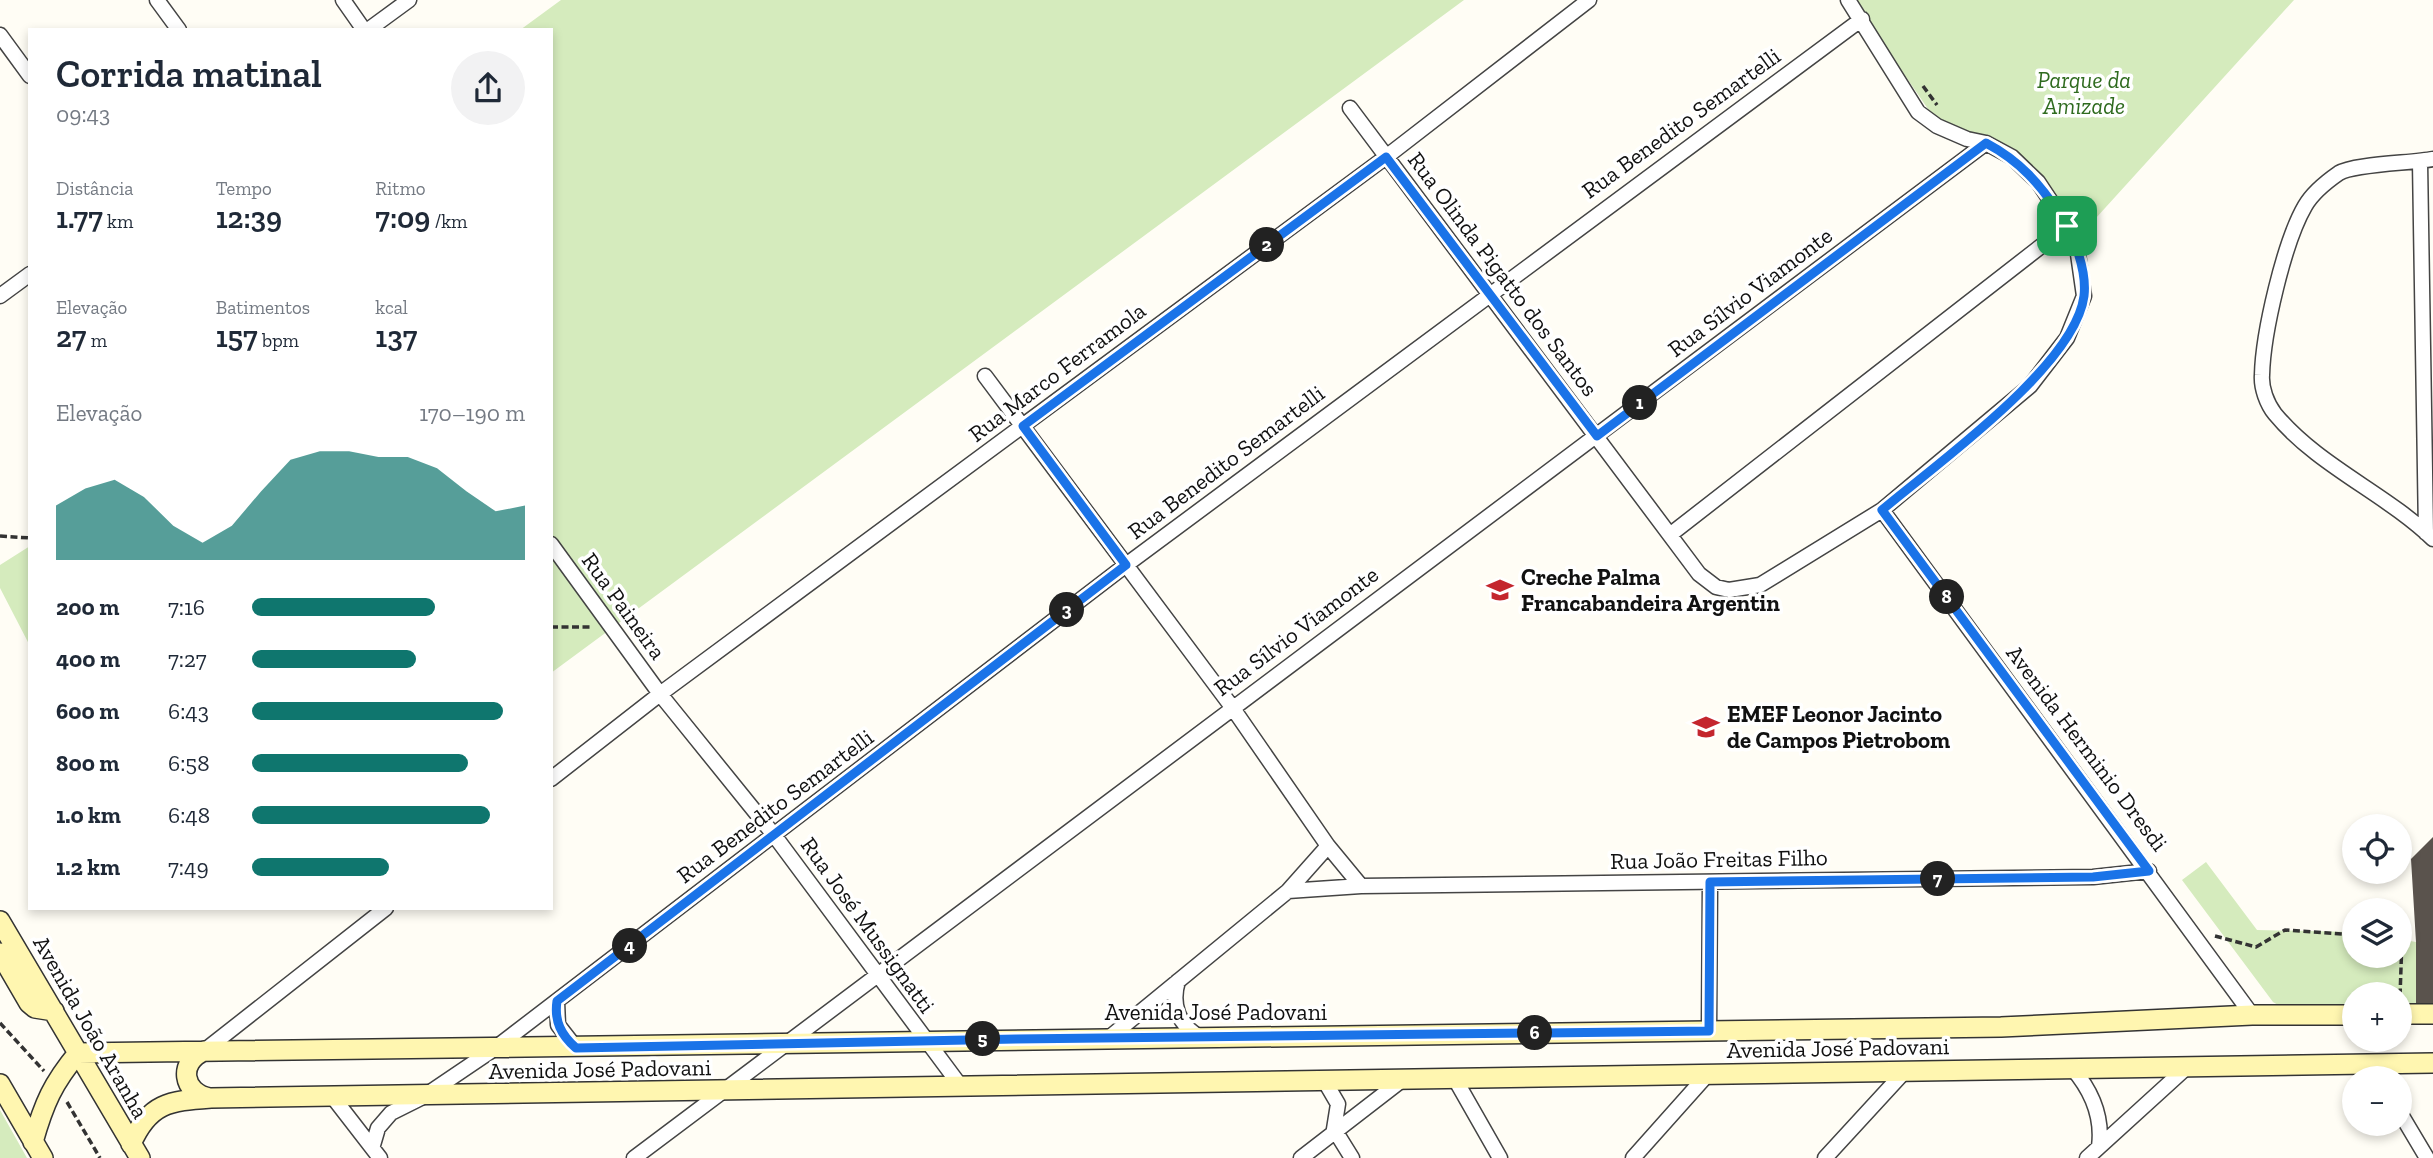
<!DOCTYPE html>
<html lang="pt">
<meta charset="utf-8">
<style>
body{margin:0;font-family:"Zilla Slab",serif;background:#f2f2f3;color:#1f2937;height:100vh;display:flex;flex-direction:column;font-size:26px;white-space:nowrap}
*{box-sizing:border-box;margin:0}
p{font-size:23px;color:#747a83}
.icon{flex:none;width:38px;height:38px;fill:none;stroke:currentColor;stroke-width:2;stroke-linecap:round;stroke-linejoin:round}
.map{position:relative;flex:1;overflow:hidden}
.sheet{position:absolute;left:28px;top:28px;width:525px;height:882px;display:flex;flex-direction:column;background:#fff;border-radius:0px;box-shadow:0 4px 10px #0003}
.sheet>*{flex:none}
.fabs{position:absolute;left:2342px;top:814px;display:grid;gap:14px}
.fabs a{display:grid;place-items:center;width:70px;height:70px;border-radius:50%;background:#fff;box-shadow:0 4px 10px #0003;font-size:35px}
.pin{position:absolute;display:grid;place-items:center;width:60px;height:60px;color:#fff;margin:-30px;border-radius:14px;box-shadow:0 4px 10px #0006}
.km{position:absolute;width:35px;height:35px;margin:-18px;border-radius:50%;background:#222;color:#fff;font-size:19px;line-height:35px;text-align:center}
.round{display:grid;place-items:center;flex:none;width:74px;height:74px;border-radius:37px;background:#f2f2f3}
.headline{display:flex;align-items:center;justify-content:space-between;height:119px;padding:0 28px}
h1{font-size:38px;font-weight:600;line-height:52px}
.figures{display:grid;grid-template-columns:repeat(3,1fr);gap:10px;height:119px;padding:7px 28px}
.figures div{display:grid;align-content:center}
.figures b{font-size:30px;font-weight:600}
.figures small{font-size:19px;font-weight:400}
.figures p{font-size:19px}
.chart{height:196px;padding:14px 28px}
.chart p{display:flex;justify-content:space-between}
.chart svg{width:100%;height:126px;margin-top:7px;fill:#0f766e;opacity:.7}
ul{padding:0 28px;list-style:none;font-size:23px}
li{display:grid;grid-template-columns:112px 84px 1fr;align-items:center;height:52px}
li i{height:18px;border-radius:9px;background:#0f766e}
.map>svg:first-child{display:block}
.green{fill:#d5ebbd}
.building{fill:#5a524d;filter:url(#shadow)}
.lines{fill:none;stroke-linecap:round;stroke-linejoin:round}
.street-casing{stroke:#444;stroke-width:17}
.secondary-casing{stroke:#333;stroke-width:22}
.path{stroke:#333;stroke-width:3.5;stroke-dasharray:7 3.5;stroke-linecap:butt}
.street{stroke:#fff;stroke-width:14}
.secondary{stroke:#fff6b0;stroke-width:19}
.route-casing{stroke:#fff;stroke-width:14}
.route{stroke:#1a73e8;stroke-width:9}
.labels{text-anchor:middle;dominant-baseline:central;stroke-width:7;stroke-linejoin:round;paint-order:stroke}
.park-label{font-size:23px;font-style:italic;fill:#2f6b1f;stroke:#fff}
.street-label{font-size:23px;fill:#111;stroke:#fff}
.poi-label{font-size:23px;font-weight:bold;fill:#111;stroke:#fff;text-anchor:start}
</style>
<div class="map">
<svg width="2433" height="1158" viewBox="0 0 2433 1158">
<defs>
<filter id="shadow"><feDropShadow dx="6" dy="6" stdDeviation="2" flood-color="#0004"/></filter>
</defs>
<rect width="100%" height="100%" fill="#fffdf5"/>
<path class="green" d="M561 0H1464L551 673V30H520Z
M1853 0H2294L2076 240 2041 178 1937 122Z
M30 546V646L0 588V565Z
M2206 862 2257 930 2354 932V956H2399V939L2416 942V1009H2399V994H2354V1009L2283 1008 2273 1002 2182 880Z
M0 1110 27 1158H0Z"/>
<path class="building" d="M2433 837V1009H2416V942L2411 859Z"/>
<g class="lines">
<g class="street-casing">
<path id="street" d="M157 0 179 30
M343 0 364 30
M368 30 409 0
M0 35 30 76
M1350 108 1699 574 1716 587 1729 590 1760 585 1882 510 2030 386 2067 338 2084 296 2076 240 2058 212 2038 182 2012 157 1986 143 1967 139 1937 126 1918 112 1848 0
M2433 159C2412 163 2353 164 2339 173 2326 182 2313 192 2305 206 2284 242 2263 333 2262 375 2261 388 2267 404 2275 414 2318 466 2385 493 2433 539
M2420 162 2426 533
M0 296 30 274
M985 376 1232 707 1328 846 1361 886
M1882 510 2252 1015
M1671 534 2067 226
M551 544 660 694 774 835 959 1084
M551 779 660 694 1386 157 1589 0
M1288 891 1361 886 2093 877 2149 871
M1178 981C1171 1004 1178 1025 1200 1037
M557 1001 558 1025 576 1048
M1709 1031 1710 882
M1110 1037 1288 891 1328 846
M204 1051 386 908
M2072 1068C2092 1091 2103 1117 2099 1147
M1455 1079 1500 1158
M1324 1080 1338 1104 1334 1129
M332 1096 380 1158
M2399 1111 2427 1158
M1334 1129 1352 1158
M373 1145 378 1128 391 1113 423 1097 494 1049 1126 565 1862 19
M634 1158 1986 143
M1301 1158 1402 1080
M1633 1158 1707 1075
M1825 1158 1905 1071
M2087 1158 2187 1067"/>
</g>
<g class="secondary-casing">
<path id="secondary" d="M0 921 140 1158
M0 953 29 1003 35 1008 54 1011
M2399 1014H2433
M204 1051C178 1062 182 1093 210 1098
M0 1084 43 1158
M33 1142C44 1103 53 1083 78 1053L2001 1027 2252 1015H2354
M131 1144C149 1103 169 1101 211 1098L2433 1063"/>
</g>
<path class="path" d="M1923 86 1937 105
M0 536 30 538
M551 627H591
M2215 936 2256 947 2285 930 2354 935
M2399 939H2402L2400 997
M0 1023 44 1071
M67 1102 100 1158"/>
<use href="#street" class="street"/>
<use href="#secondary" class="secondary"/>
</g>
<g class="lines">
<g class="route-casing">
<path id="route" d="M1986 143C2020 161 2040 184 2061 216 2074 237 2087 270 2084 296 2075 366 1935 465 1882 510L2149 871 2093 877 1710 882 1709 1031 1016 1039 576 1048C561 1035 554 1021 557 1001L1126 565 1023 426 1386 157 1597 436Z"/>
</g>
<use href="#route" class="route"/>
</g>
<defs>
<g id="school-bare" transform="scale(2.1)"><path d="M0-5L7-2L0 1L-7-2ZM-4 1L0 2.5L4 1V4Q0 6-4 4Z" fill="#c4262e" stroke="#fff" stroke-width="2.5" paint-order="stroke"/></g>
</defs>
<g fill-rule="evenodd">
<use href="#school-bare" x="1500" y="590"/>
<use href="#school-bare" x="1706" y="727"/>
</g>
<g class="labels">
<g class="park-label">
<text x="2084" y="80">Parque da<tspan x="2084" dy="26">Amizade</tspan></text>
</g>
<g class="street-label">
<text transform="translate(1681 123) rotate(-36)">Rua Benedito Semartelli</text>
<text transform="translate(1503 274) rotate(53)">Rua Olinda Pigatto dos Santos</text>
<text transform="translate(1750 292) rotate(-37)">Rua Sílvio Viamonte</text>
<text transform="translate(1057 372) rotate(-37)">Rua Marco Ferramola</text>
<text transform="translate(1226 462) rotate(-37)">Rua Benedito Semartelli</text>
<text transform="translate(624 606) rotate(54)">Rua Paineira</text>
<text transform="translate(1296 631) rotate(-37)">Rua Sílvio Viamonte</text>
<text transform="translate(2087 748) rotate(53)">Avenida Herminio Dresdi</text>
<text transform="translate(775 806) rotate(-37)">Rua Benedito Semartelli</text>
<text transform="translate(1719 859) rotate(-1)">Rua João Freitas Filho</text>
<text transform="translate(868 925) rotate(54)">Rua José Mussignatti</text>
<text x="1216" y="1012">Avenida José Padovani</text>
<text transform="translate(91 1027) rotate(60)">Avenida João Aranha</text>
<text transform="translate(1838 1048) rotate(-1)">Avenida José Padovani</text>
<text transform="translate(600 1069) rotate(-1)">Avenida José Padovani</text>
</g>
<g class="poi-label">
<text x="1521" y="577">Creche Palma<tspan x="1521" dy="26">Francabandeira Argentin</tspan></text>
<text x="1727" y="714">EMEF Leonor Jacinto<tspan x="1727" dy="26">de Campos Pietrobom</tspan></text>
</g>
</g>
</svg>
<div class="fabs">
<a><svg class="icon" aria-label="locate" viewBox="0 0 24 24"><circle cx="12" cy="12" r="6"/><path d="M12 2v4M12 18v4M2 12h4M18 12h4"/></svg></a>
<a><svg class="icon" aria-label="layers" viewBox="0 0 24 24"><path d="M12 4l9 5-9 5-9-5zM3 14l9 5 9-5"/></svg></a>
<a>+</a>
<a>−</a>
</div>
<div class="pin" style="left:2067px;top:226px;background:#1e9e55"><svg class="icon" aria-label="arrive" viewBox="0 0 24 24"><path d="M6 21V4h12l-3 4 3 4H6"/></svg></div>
<b class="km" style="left:1640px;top:403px">1</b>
<b class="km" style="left:1267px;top:245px">2</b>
<b class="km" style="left:1067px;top:610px">3</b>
<b class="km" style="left:630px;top:946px">4</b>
<b class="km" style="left:983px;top:1039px">5</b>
<b class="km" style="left:1535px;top:1033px">6</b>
<b class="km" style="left:1938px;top:879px">7</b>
<b class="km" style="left:1947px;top:597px">8</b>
<section class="sheet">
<div class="headline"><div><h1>Corrida matinal</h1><p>09:43</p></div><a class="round"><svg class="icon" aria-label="share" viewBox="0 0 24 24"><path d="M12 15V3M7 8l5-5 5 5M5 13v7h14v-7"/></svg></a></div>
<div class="figures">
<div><p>Distância</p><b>1.77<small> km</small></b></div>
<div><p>Tempo</p><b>12:39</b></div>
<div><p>Ritmo</p><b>7:09<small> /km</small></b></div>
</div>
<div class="figures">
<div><p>Elevação</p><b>27<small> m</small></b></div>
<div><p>Batimentos</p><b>157<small> bpm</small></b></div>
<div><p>kcal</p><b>137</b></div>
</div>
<div class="chart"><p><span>Elevação</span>170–190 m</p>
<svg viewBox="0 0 160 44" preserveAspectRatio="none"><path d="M0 44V25L10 19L20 16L30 22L40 32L50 38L60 32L70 20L80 9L90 6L100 6L110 8L120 8L130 12L140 20L150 27L160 25V44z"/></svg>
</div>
<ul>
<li><b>200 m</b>7:16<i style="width:67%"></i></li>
<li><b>400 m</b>7:27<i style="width:60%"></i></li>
<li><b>600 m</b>6:43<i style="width:92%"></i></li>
<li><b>800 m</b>6:58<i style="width:79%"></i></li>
<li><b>1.0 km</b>6:48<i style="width:87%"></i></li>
<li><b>1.2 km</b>7:49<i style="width:50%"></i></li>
</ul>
</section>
</div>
